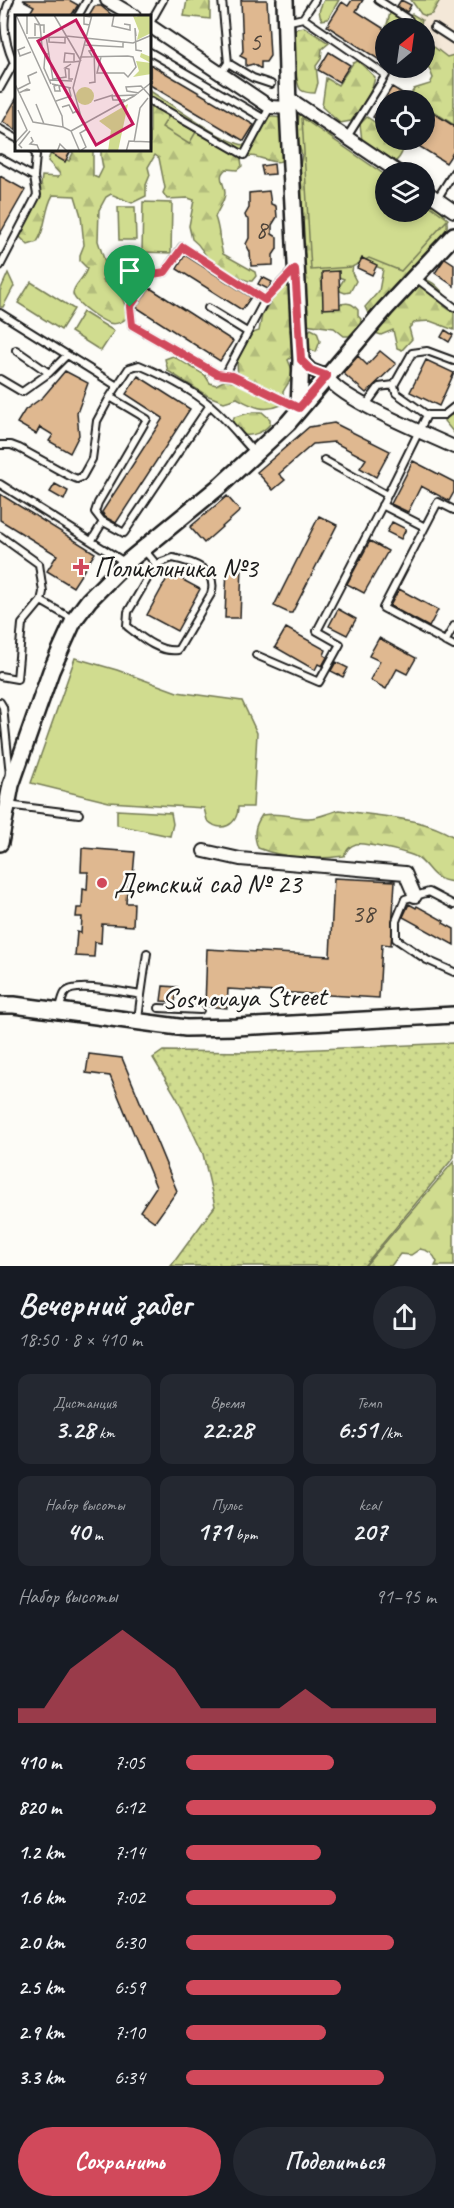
<!DOCTYPE html>
<html lang="ru">
<meta charset="utf-8">
<style>
body{margin:0;font-family:Caveat,sans-serif;background:#242831;color:#f1f3f6;height:100vh;display:flex;flex-direction:column;font-size:22px;white-space:nowrap}
*{box-sizing:border-box;margin:0}
p{font-size:20px;color:#9ea1a6}
.icon{flex:none;width:33px;height:33px;fill:none;stroke:currentColor;stroke-width:2;stroke-linecap:round;stroke-linejoin:round}
.map{position:relative;height:1266px;overflow:hidden}
.panel{display:flex;flex-direction:column;background:#171b24;flex:1}
.panel>*{flex:none}
.needle{width:39px;rotate:29deg}
.tools{position:absolute;left:375px;top:18px;display:grid;gap:12px}
.tools a{display:grid;place-items:center;width:60px;height:60px;border-radius:50%;background:#171b24;box-shadow:0 3px 9px #0003;font-size:30px}
.pin{position:absolute;display:grid;place-items:center;width:51px;height:51px;color:#fff;margin:-62px -26px;border-radius:50% 50% 50% 0;rotate:-45deg;box-shadow:0 0 6px #0007}
.pin .icon{rotate:45deg}
.round{display:grid;place-items:center;flex:none;width:63px;height:63px;border-radius:32px;background:#242831}
.summary{display:flex;align-items:center;justify-content:space-between;height:102px;padding:0 18px}
h1{font-size:33px;font-weight:600;line-height:45px}
.stats{display:grid;grid-template-columns:repeat(3,1fr);gap:9px;height:102px;padding:6px 18px}
.stats div{display:grid;align-content:center;border-radius:12px;background:#242831;text-align:center}
.stats b{font-size:26px;font-weight:600}
.stats small{font-size:16px;font-weight:400}
.stats p{font-size:16px}
.chart{height:168px;padding:12px 18px}
.chart p{display:flex;justify-content:space-between}
.chart svg{width:100%;height:108px;margin-top:6px;fill:#d1495b;opacity:.7}
.primary-button{display:flex;gap:12px;margin-top:auto;padding:12px 18px}
.primary-button a{flex:1;height:69px;border-radius:36px;background:#d1495b;color:#fff;font-size:24px;font-weight:600;line-height:69px;text-align:center}
.primary-button a+a{background:#242831;color:#f1f3f6}
ul{padding:0 18px;list-style:none;font-size:20px}
li{display:grid;grid-template-columns:96px 72px 1fr;align-items:center;height:45px}
li i{height:15px;border-radius:8px;background:#d1495b}
.map>svg:first-child{display:block}
.built{fill:#f4e8d8}
.grass{fill:url(#grass-dots);stroke:#767c56;stroke-width:1.5}
.forest{fill:url(#forest-firs);stroke:#767c56;stroke-width:1.5}
.park{fill:#d0dc8f;stroke:#767c56;stroke-width:1.5}
.building{fill:#dfb890;stroke:#1c1c1c;stroke-width:1.5}
.lines{fill:none;stroke-linecap:round;stroke-linejoin:round}
.service-casing{stroke:#1c1c1c;stroke-width:10}
.minor-casing{stroke:#1c1c1c;stroke-width:16}
.tertiary-casing{stroke:#1c1c1c;stroke-width:20}
.service{stroke:#fdfcf7;stroke-width:6}
.minor{stroke:#fdfcf7;stroke-width:12}
.tertiary{stroke:#fdfcf7;stroke-width:15}
.route-casing{stroke:#fff;stroke-width:12}
.route{stroke:#d1495b;stroke-width:8}
.poi-dot{fill:#d1495b;stroke:#fdfcf7;stroke-width:2}
.labels{text-anchor:middle;dominant-baseline:central;stroke-width:5;stroke-linejoin:round;paint-order:stroke}
.number-label{font-size:26px;fill:#4d4339}
.poi-label{font-size:28px;fill:#1c1c1c;stroke:#fdfcf7;text-anchor:start}
.street-label{font-size:28px;fill:#1c1c1c;stroke:#fdfcf7}
.inset-road{fill:none;stroke:#a3a29f;stroke-width:1.5}
.view{fill:#c2185b;fill-opacity:0.15;stroke:#c2185b;stroke-width:3}
.inset-edge{fill:none;stroke:#1c1c1c;stroke-width:3}
</style>
<div class="map">
<svg width="454" height="1266" viewBox="0 0 454 1266">
<defs>
<pattern id="grass-dots" width="8" height="8" patternUnits="userSpaceOnUse" patternTransform="scale(1.5)"><rect width="8" height="8" fill="#d0dc8f"/><path d="M2 2h.1M6 6h.1" fill="none" stroke="#b2bc7b" stroke-width="1.8" stroke-linecap="round"/></pattern>
<pattern id="forest-firs" width="22" height="20" patternUnits="userSpaceOnUse" patternTransform="scale(1.5)"><rect width="22" height="20" fill="#d0dc8f"/><path d="M5 1l3.5 6h-7zM16 11l3.5 6h-7z" fill="#b2bc7b"/></pattern>
</defs>
<rect width="100%" height="100%" fill="#fdfcf7"/>
<filter id="ink" filterUnits="userSpaceOnUse"><feTurbulence type="fractalNoise" baseFrequency=".0167" numOctaves="2"/><feDisplacementMap in="SourceGraphic" scale="12" xChannelSelector="R" yChannelSelector="G"/><feConvolveMatrix kernelMatrix="1 2 1 2 8 2 1 2 1" color-interpolation-filters="sRGB"/></filter>
<g filter="url(#ink)">
<path class="built" d="M412 0H454V72L425 53 424 28H411L423 6Z"/>
<path class="grass" d="M454 1043V1157L364 1266H171L215 1206 203 1154 177 1098 153 1058 163 1051 252 1052Z"/>
<path class="forest" d="M187 0H210V19L184 16Z
M324 0H339L328 19 322 20C317 12 320 8 324 0Z
M411 0H440L432 14 426 16 421 14Z
M390 13 408 18 412 14 422 20 420 28H386Z
M304 27 329 43 322 49 321 59 316 66 318 83 315 93C310 93 305 93 301 90 296 86 291 43 292 36 293 32 295 30 298 28Z
M425 40 447 57 454 55V125L425 106 424 100H418L411 94 414 89 430 84 433 78 429 68 425 66Z
M358 61 375 77C372 94 362 108 351 121L340 123 322 107 326 78 338 85 353 63Z
M150 91C176 107 218 140 247 146 254 128 261 111 284 119L286 158C273 170 256 149 241 159L242 166 237 170 226 169C216 177 225 183 225 193 225 201 218 209 215 217 220 230 219 242 223 254L255 272 256 276 252 281C243 282 213 264 207 257 201 249 200 245 192 239L189 226 194 200 188 198 167 199 163 193 165 188 159 158 155 155 148 167 150 175 146 185V196L132 203 111 194 106 197 99 210 98 241 106 265 102 274 104 282C118 289 127 301 127 318 122 322 115 325 109 323 100 320 73 302 73 293 74 284 85 278 87 268L80 261V255L84 245 81 216 75 196 53 195C44 210 47 227 37 242L28 245 17 234 37 188 41 185 42 176 58 177 60 174 48 161 50 155 55 153 69 161 73 153 70 150H93V176L98 178 103 168 101 157V150H150Z
M302 113 316 122 314 134H327L334 140 352 215 424 212 425 201C435 204 449 214 447 227 445 236 379 305 368 313L365 307 379 291 383 269 359 260 353 263 352 273 356 281 350 292 345 293 340 291 339 287 344 279 328 273 321 278 324 301C327 302 331 304 334 304 345 305 349 299 358 310V316L361 319 360 325 349 336H344L334 328 305 324 303 264 305 255 301 241 298 176 302 155 297 139 299 114Z
M367 117 385 129 386 140H402C406 147 401 157 395 162H393L362 141 360 124Z
M284 277 290 278 294 326 290 330 295 354 288 360C297 380 291 376 283 392L284 399 281 405C264 413 252 406 237 398L224 402 206 395 168 371 165 359 173 356 205 375 210 383 216 385 225 380 233 382 238 380 237 361 247 335 259 331 262 315 274 296 279 280Z
M419 279C430 278 437 286 444 294V306L454 313V330L430 321 415 322 409 328 412 339 402 350 397 348 393 330 381 335 370 331Z
M311 329 317 332 320 341 316 352 307 348 306 334Z
M454 410V433L444 421 447 415Z
M253 412H262L270 419V424C258 440 228 440 234 417Z
M340 810C379 817 420 816 454 837V882C428 879 432 867 416 857 410 853 363 842 356 844 349 846 347 850 344 856 316 860 283 858 258 848 253 834 254 827 262 815 279 812 291 817 307 818 318 819 329 812 340 810Z
M454 1161V1266H435L437 1262C434 1254 429 1250 420 1249L411 1255 400 1254 391 1266H365Z"/>
<path class="park" d="M169 116 196 132 189 144 162 127Z
M302 118 385 175 386 212H424L425 202 448 219 401 271 369 258 352 267 311 270Z
M143 202 172 203 171 253 142 252Z
M118 207H135L136 240H119Z
M8 273 14 286 3 307H0V291Z
M31 282 74 309 61 330 18 303Z
M83 312 114 331 101 351 71 332Z
M75 658 117 670 177 692 242 701 257 733 253 807H238C238 825 221 834 207 820L204 808 109 802 31 783Z
M117 810 171 813 173 824 170 836 117 825Z"/>
<path class="building" d="M23 0H69L78 5 71 16H28L34 6Z
M241 0H267L270 56 266 62H261V69L253 64 246 66V59L240 56 243 51Z
M352 0H363L356 11 386 30V53L381 61 327 26 342 2 348 6Z
M401 0 411 5 407 12 397 6Z
M95 6H101L113 16H89Z
M329 52 350 65 339 82 318 70Z
M150 64 254 125 244 141 150 85Z
M392 87 414 100H386V125L373 117Z
M16 99V130L3 122Z
M424 107 454 126V151L446 163 409 140H424Z
M44 150H71L65 162Z
M274 164 275 174 263 175 261 166Z
M0 176 25 190 0 234Z
M269 191 271 204 276 206 277 217 272 225V234L277 237V249L273 255V265L251 266 250 252 246 244 249 238V220L246 218 245 215 249 208V193Z
M185 255 251 297 242 310 177 269Z
M362 258 377 265 372 275 357 268Z
M445 258 454 264V286L435 273Z
M339 271 340 308 323 309 322 272Z
M262 277 272 282 268 289 258 284Z
M150 288 233 341 220 361 136 307Z
M445 330 453 335 449 342 441 337Z
M380 351 396 364 366 393 343 373 358 356 367 365Z
M426 360 454 373 439 406 410 392Z
M65 371 88 383 77 413 79 435 70 453 49 441 53 435 40 427 36 434 17 423 25 410 43 397Z
M138 376 190 409 116 523 105 517 102 512 163 418 126 394Z
M334 423 390 451 376 477 360 468 366 459 334 442 313 444 279 474 285 480 273 490 257 472 309 427Z
M413 461 454 482V492L449 501 421 486 408 512 391 504Z
M55 484 68 491 64 500 50 492Z
M0 494 95 553 73 587 47 571 57 555 0 520Z
M227 496 240 511 204 543 190 527Z
M319 516 337 525 292 613H289L274 606Z
M392 522 406 529 401 539 387 532Z
M370 541 388 551 364 593 347 584Z
M227 566H242L240 618H225Z
M170 573 200 589 177 631 147 615Z
M399 589 438 610 429 627 390 606Z
M338 609 356 619 347 635 329 626Z
M286 628 326 650 324 655 327 657 322 666 318 664 315 670 275 647Z
M379 638 416 658 407 674 397 669 386 689 370 680 380 661 369 656Z
M336 662 348 668 343 677 331 671Z
M82 848 135 852 133 875H128L126 903H134L133 926 102 924 101 943 95 942 94 957 75 956 77 932 81 933 82 917H76L77 908H82L83 889 87 890 88 872H81Z
M334 878 395 881 391 945 382 944 379 998 228 989 227 1008 205 1006 207 949 330 956Z
M409 904 416 908 417 906 444 921 443 923 454 929V945L403 917Z
M163 986 177 987 175 1002 161 1001Z
M89 1054 122 1058 177 1191 155 1222 140 1211 156 1187 110 1076 86 1073Z"/>
<g class="lines">
<g class="service-casing">
<path id="service" d="M10 0C0 20 5 43 14 63
M378 0 409 20 404 28
M78 16 87 0
M303 18 315 0
M286 22 303 18 386 75 347 137
M150 23 163 0
M434 27 454 40
M150 52 263 118
M228 63 253 78 271 84
M221 73 228 63 222 0
M0 88 14 63 16 64
M150 101 244 155 270 107
M0 129 16 138
M0 158 34 177
M437 199 454 172
M0 266 37 195 34 177 36 155 33 150
M416 278 454 307
M265 300 294 269
M208 308 247 332
M0 313 117 386
M16 350 49 373
M454 361 427 351 412 353 394 385 396 393 427 415H444L454 407
M225 375 265 300 182 247 165 272 153 274 130 307 132 325 217 374 233 376 299 408
M0 379 22 392 49 373 67 355
M210 405 124 533 102 521 95 512 98 503 147 419 110 397 129 368 139 365C160 374 183 385 202 399 222 413 238 435 255 453
M366 405 379 387 394 385
M0 445H11L19 448 70 476 77 479 82 477 92 459 97 421 110 397
M324 460 387 495
M0 484 126 563
M382 505 425 527
M454 510 438 502 383 608 454 646
M0 536 39 564 43 592 41 601 22 624 17 679 0 676
M92 540 101 525
M144 550 156 564
M173 558C192 562 219 570 211 594L178 650C159 653 141 637 127 626L128 612 156 564Z
M41 601 74 620
M445 642 454 626
M256 655 319 682 340 644 317 631 381 508 427 415
M0 702 3 707 10 775
M7 805 79 814
M454 905 429 892 405 899 396 921V939L427 960 454 972
M141 995 147 953
M159 1008 200 1010
M59 1011C61 1006 62 997 65 993 74 981 127 993 141 995L138 1020"/>
</g>
<g class="minor-casing">
<path id="minor" d="M107 0 134 16
M150 26 270 107 288 108
M287 97 398 172
M424 190 454 211
M301 360 311 370 327 376C336 398 429 435 454 447
M204 851 240 859 405 873 415 896"/>
</g>
<g class="tertiary-casing">
<path id="tertiary" d="M285 0 288 108 301 360 299 408
M0 843 11 785 51 671 74 620 89 600 126 563 221 485 288 423 385 309 454 235
M0 1005H14L186 1028 236 1027 454 1015"/>
</g>
<use href="#service" class="service"/>
<use href="#minor" class="minor"/>
<use href="#tertiary" class="tertiary"/>
</g>
</g>
<g class="lines" filter="url(#ink)">
<g class="route-casing">
<path id="route" d="M183 247 265 300 295 269 301 360 311 370 327 376 299 408 233 376 217 374 132 325 130 307 153 274 165 272Z"/>
</g>
<use href="#route" class="route"/>
</g>
<g class="poi-dot">
<path d="M78 558h6v6h6v6h-6v6h-6v-6h-6v-6h6z"/>
<circle cx="102" cy="883" r="6"/>
</g>
<g class="labels">
<g class="number-label">
<text x="255" y="41">5</text>
<text x="261" y="229">8</text>
<text x="363" y="913">38</text>
</g>
<g class="poi-label">
<text x="94" y="567">Поликлиника №3</text>
<text x="114" y="883">Детский сад № 23</text>
</g>
<g class="street-label">
<text transform="translate(244 997) rotate(-1)">Sosnovaya Street</text>
</g>
</g>
<g transform="translate(15 15)">
<rect width="136" height="136" fill="#fdfcf7"/>
<path d="M113 89 103 136H93L96 115 84 106Z" fill="#d0dc8f"/>
<path d="M120 0H136V18L122 25 124 16 118 1 123 2ZM126 38 136 42V59L118 62 124 56 121 46 136 48 125 42Z" fill="#d0dc8f"/>
<path d="M61 81a9 9 0 1 1 18 0a9 9 0 1 1-18 0Z" fill="#d0dc8f"/>
<path class="inset-road" d="M1 0 47 101 48 112 56 116 65 137M19 0 25 10 20 9V21M39 0 66 46M99 0 97 11 115 15V10L109 9M75 10 69 9V1L77 2M12 19V0M31 21 38 65M34 21V27L50 28V23M51 21 118 28 137 20M121 21 120 13 121 35 127 36M13 23 52 22M70 30 108 32V27M27 31 25 10H29V18M10 32 3 35 5 41 16 37M34 39H30L29 53 36 69M65 42 113 41M86 42 82 58H109L113 62 121 52 118 42 113 41M59 46V39L50 38 49 47H58L66 46M56 49 50 53 54 54V64H58M38 64 51 62 50 53M35 65 57 66M74 68 80 67 79 35 74 36 77 41M0 69 18 107 48 112M37 69 56 73M43 70 39 71 40 76H45L44 71M3 74 15 68 13 61 22 57M4 78 12 74 15 75 8 76M124 78 112 76 111 72 126 71 137 83M110 85H98L97 81 120 80M41 86 56 81 54 73M79 86 98 80M21 89 29 109M47 92 54 90 58 98 62 96M68 109 58 73 77 0M56 116 119 81 137 67M16 122 18 126 15 129 22 130 25 137M119 127 125 93 133 83M0 128 12 115 3 95M7 133 4 130 15 116M65 136 71 132 65 118 72 114M42 137 45 129 53 137M111 137 114 126 137 127"/>
<path class="view" d="M61 5 118 109 81 130 23 26Z"/>
<rect width="136" height="136" class="inset-edge"/>
</g>
</svg>
<div class="tools">
<a><svg class="needle" viewBox="-14 -14 28 28"><path d="M0-13l5 13h-10z" fill="#e53935"/><path d="M0 13l5-13h-10z" fill="#9ea1a6"/></svg></a>
<a><svg class="icon" aria-label="locate" viewBox="0 0 24 24"><circle cx="12" cy="12" r="6"/><path d="M12 2v4M12 18v4M2 12h4M18 12h4"/></svg></a>
<a><svg class="icon" aria-label="layers" viewBox="0 0 24 24"><path d="M12 4l9 5-9 5-9-5zM3 14l9 5 9-5"/></svg></a>
</div>
<div class="pin" style="left:130px;top:307px;background:#1e9e55"><svg class="icon" aria-label="arrive" viewBox="0 0 24 24"><path d="M6 21V4h12l-3 4 3 4H6"/></svg></div>
</div>
<section class="panel">
<div class="summary"><div><h1>Вечерний забег</h1><p>18:50 · 8 × 410 m</p></div><a class="round"><svg class="icon" aria-label="share" viewBox="0 0 24 24"><path d="M12 15V3M7 8l5-5 5 5M5 13v7h14v-7"/></svg></a></div>
<div class="stats">
<div><p>Дистанция</p><b>3.28<small> km</small></b></div>
<div><p>Время</p><b>22:28</b></div>
<div><p>Темп</p><b>6:51<small> /km</small></b></div>
</div>
<div class="stats">
<div><p>Набор высоты</p><b>40<small> m</small></b></div>
<div><p>Пульс</p><b>171<small> bpm</small></b></div>
<div><p>kcal</p><b>207</b></div>
</div>
<div class="chart"><p><span>Набор высоты</span>91–95 m</p>
<svg viewBox="0 0 160 44" preserveAspectRatio="none"><path d="M0 44V38L10 38L20 22L30 14L40 6L50 14L60 22L70 38L80 38L90 38L100 38L110 30L120 38L130 38L140 38L150 38L160 38V44z"/></svg>
</div>
<ul>
<li><b>410 m</b>7:05<i style="width:59%"></i></li>
<li><b>820 m</b>6:12<i style="width:100%"></i></li>
<li><b>1.2 km</b>7:14<i style="width:54%"></i></li>
<li><b>1.6 km</b>7:02<i style="width:60%"></i></li>
<li><b>2.0 km</b>6:30<i style="width:83%"></i></li>
<li><b>2.5 km</b>6:59<i style="width:62%"></i></li>
<li><b>2.9 km</b>7:10<i style="width:56%"></i></li>
<li><b>3.3 km</b>6:34<i style="width:79%"></i></li>
</ul>
<div class="primary-button"><a>Сохранить</a><a>Поделиться</a></div>
</section>
